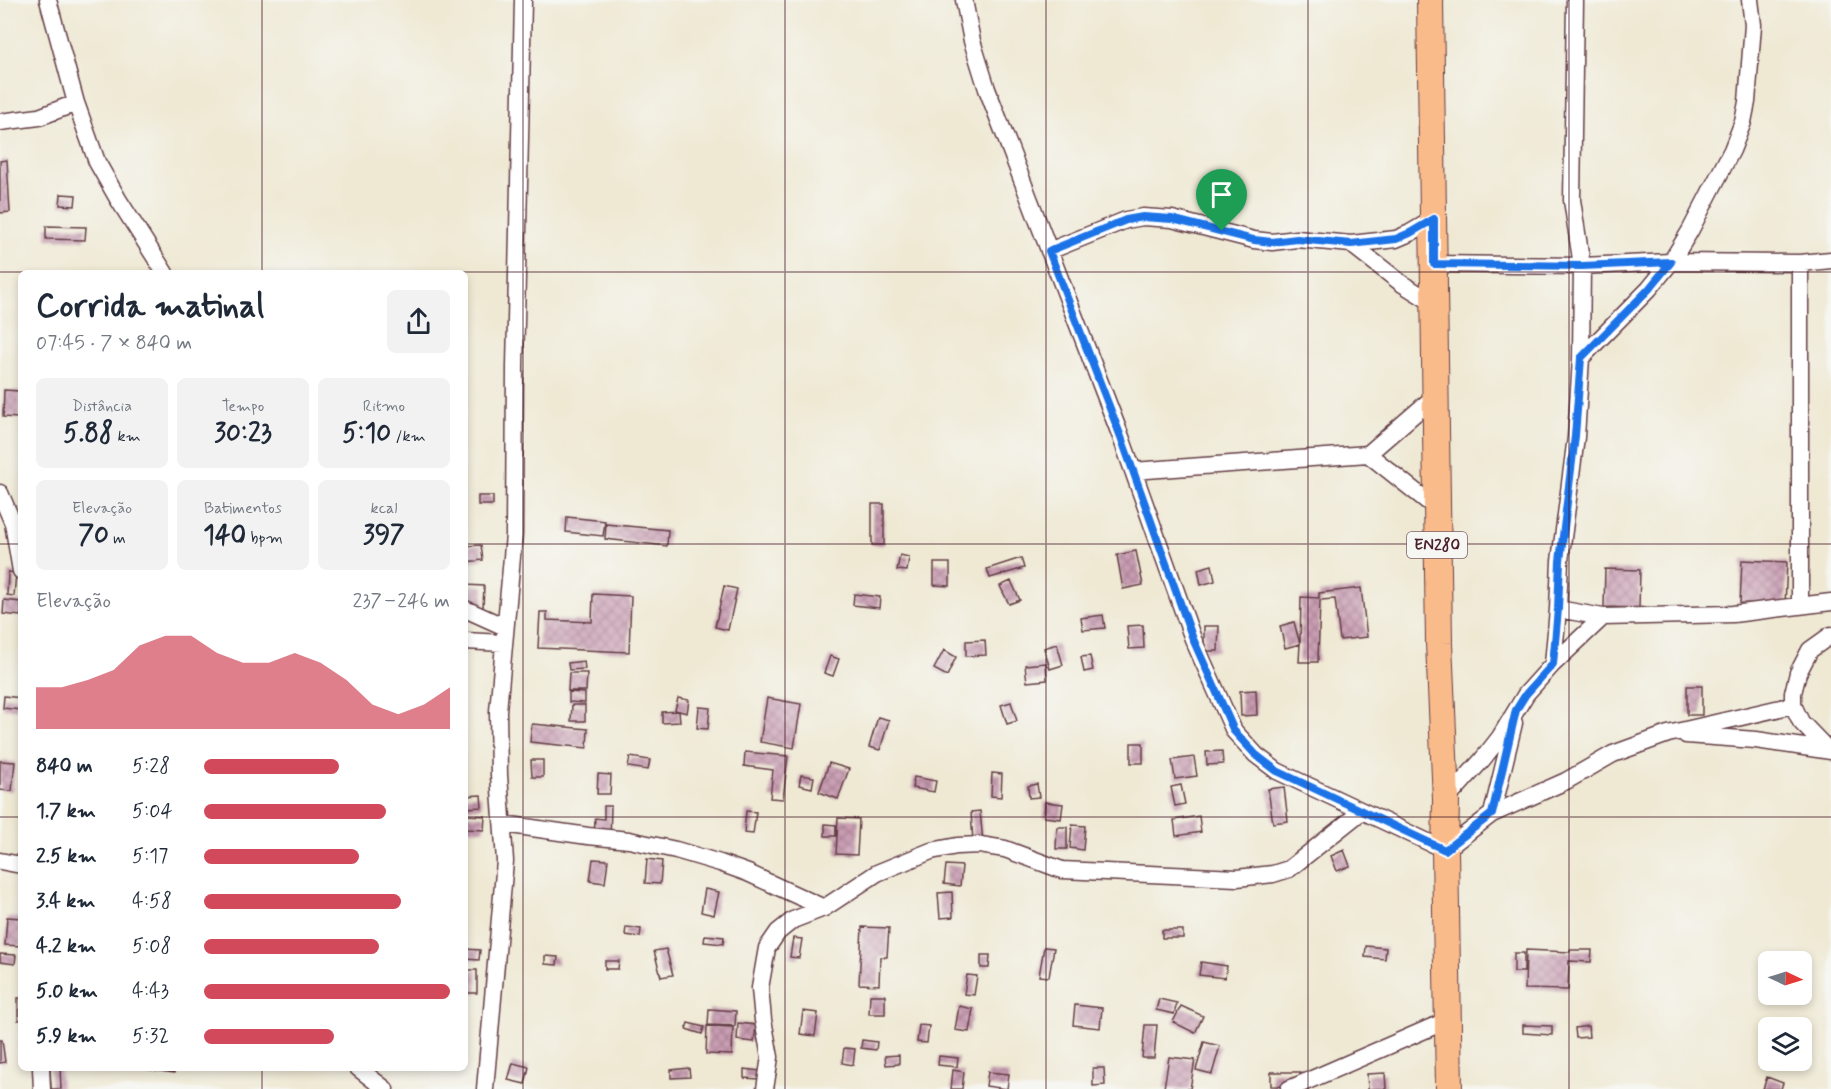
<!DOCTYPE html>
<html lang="pt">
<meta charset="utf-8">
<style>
body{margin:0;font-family:Mynerve,sans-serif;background:#f2f2f3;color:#1f2937;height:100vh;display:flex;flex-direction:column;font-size:22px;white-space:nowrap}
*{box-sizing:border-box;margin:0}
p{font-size:20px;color:#747a83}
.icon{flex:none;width:33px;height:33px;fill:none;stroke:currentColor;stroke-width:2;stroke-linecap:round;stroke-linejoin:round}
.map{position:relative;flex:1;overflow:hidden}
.side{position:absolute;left:18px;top:270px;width:450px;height:801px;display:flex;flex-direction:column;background:#fff;border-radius:9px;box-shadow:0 3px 9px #0003}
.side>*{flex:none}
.needle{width:39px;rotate:94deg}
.controls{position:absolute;left:1758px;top:951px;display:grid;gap:12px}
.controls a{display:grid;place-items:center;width:54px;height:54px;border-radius:9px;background:#fff;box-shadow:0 3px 9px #0003;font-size:30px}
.pin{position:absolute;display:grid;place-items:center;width:51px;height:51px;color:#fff;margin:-62px -26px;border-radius:50% 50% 50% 0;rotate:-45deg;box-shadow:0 0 6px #0007}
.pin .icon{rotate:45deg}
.round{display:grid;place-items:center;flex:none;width:63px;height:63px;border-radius:9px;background:#f2f2f3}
.headline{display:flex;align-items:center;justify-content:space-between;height:102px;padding:0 18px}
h1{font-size:33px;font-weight:700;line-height:45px}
.figures{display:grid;grid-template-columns:repeat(3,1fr);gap:9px;height:102px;padding:6px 18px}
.figures div{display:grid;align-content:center;border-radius:9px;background:#f2f2f3;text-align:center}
.figures b{font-size:26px;font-weight:700}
.figures small{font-size:16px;font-weight:400}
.figures p{font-size:16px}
.chart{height:168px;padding:12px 18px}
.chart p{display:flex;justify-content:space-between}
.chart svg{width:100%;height:108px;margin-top:6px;fill:#d1495b;opacity:.7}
ul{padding:0 18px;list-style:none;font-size:20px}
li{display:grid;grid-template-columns:96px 72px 1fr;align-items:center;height:45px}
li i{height:15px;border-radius:8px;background:#d1495b}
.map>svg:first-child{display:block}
.building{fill:url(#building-cross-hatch)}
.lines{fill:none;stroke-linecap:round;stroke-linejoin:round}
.street-casing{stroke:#633d44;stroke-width:19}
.primary-casing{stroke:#633d44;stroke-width:28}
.street{stroke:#fff;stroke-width:16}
.primary{stroke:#fabb8b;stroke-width:26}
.route-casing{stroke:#fff;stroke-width:12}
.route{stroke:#1a73e8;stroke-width:8}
.grid{fill:none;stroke:#4a1f2b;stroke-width:1.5;stroke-opacity:0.55}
.labels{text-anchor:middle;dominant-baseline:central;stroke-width:6;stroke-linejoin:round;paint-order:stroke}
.shield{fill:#f6f6f2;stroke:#7e6067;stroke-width:1.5}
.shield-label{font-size:16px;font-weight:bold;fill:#4a1f2b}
</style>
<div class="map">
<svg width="1831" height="1089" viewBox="0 0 1831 1089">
<defs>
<pattern id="building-cross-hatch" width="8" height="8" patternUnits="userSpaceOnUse" patternTransform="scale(1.5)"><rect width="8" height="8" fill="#c99db3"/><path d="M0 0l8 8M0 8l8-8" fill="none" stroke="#a57f92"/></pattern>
</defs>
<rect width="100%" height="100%" fill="#f6f6f2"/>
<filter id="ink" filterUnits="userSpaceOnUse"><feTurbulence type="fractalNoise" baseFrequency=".0167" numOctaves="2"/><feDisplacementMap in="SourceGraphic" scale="12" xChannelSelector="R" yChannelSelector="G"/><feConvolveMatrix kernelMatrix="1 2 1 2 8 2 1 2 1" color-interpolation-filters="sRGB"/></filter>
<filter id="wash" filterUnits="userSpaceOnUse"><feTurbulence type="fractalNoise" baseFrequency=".008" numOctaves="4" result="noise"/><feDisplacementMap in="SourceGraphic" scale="24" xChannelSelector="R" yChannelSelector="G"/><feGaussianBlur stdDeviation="1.35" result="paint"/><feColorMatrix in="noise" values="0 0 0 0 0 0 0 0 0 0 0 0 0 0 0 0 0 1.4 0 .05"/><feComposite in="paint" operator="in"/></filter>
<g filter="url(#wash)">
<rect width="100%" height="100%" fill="#efe9d4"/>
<g id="blocks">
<path class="building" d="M7 160 10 212 0 213V161Z
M61 194 76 195 75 206 60 205Z
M46 226 86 227 85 240 46 239Z
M4 390 20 391 19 418 3 417Z
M478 496H493V505H478Z
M872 504H884V545H872Z
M567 517 605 521 603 536 566 532Z
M606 524 668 530 667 546 605 539Z
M481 545 483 560 465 562V546Z
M1136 551 1143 585 1123 589 1117 555Z
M900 555 909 557 907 571 897 570Z
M1021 558 1024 568 990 578 987 569Z
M1742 560 1787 562 1785 605 1740 603Z
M934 563H950V586L934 585Z
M1212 565 1215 581 1201 585 1198 569Z
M1605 569 1640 570 1639 608 1604 607Z
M8 572 16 573 14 596 7 595Z
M1011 581 1020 600 1009 604 1000 586Z
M465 585 484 586 483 608 465 607Z
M724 586 737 589 728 630 715 627Z
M1361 588 1367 637 1340 640 1335 599 1320 600 1318 662H1299L1300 644 1285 648 1280 626 1294 622 1300 644 1301 597 1319 598V593Z
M593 594 631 596 629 652 538 648 540 612H547V620L592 622Z
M854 594 880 597 879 608 853 605Z
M4 600 21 602V616L3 614Z
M1103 615 1105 628 1083 630 1081 618Z
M1143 625 1144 648 1129 649 1127 626Z
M1204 626H1219L1218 651H1204Z
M985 640 986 655 966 656V641Z
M1057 644 1063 665 1050 669 1044 648Z
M944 650 956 657 947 676 934 669Z
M830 656 839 659 833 676 824 673Z
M1090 656 1093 670 1084 672 1081 657Z
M584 661 585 669 569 670 568 663Z
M1046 663 1047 680 1027 682 1025 665Z
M569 673H587L586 691H568Z
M1687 686H1702V715H1687Z
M1256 690 1257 715 1241 716 1240 691Z
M569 692 585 693V703L569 702Z
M4 696 21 698V710L3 708Z
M678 698 689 700 687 713 675 710Z
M767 698 801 704 794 748 760 742Z
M1011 702 1017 721 1007 724 1001 705Z
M572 705H585V721H571Z
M699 707 710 708 708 729 697 728Z
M679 711 680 722 662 723V712Z
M878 717 889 720 880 750 869 747Z
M532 724 588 729 587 748 530 742Z
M1131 743H1143V763H1131Z
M1222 751 1223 764 1207 765 1206 752Z
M745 752 788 756 783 799 770 798 773 770 744 766Z
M630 757 650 760 648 770 628 767Z
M1194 757 1197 776 1175 779 1172 760Z
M531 760H543V777H532Z
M0 761 15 762 12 791 0 790Z
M829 763 849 769 838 799 819 792Z
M992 773 1002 774 1001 797 991 796Z
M598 774 611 775 610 794H597Z
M801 775 814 777 812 788 799 785Z
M914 777 936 781 934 792 912 788Z
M1037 784 1039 797 1029 798 1028 786Z
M1181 785 1185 804 1175 806 1171 787Z
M1284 787 1288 821 1273 823 1268 789Z
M481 795 482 807 465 808V796Z
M1045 802 1063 804 1061 819 1044 817Z
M604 806H611L610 842H594L595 818 604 819Z
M746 811 756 812 753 834 744 833Z
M980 811 983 842H973L971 812Z
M465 815 485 816 484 830 465 829Z
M1199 816 1201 832 1176 836 1174 820Z
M838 818 859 819 857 855 836 854Z
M825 824 836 825V836H825Z
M1072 825 1085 826 1083 850 1070 848Z
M1057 827H1067V849H1056Z
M1344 850 1350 866 1337 871 1331 856Z
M593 859 608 860 605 883 590 881Z
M647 859 662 861 660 884 645 883Z
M946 865 962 866 960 886 944 884Z
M705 889 719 892 714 915 701 912Z
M952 892 953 917 940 918 938 893Z
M7 917 21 918V946L5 945Z
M626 927 641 929 640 937 625 935Z
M862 927 889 928 887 957H880L879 985 859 984Z
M1162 930H1183V938H1162Z
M705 935 724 937 723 944 704 942Z
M793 938 802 939 799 958 790 957Z
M1366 946 1386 948 1385 959 1365 957Z
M1044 947 1054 948 1049 977 1039 976Z
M465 949 480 950 479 960 465 959Z
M666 949 673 975 661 977 654 951Z
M1526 950 1570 952V950H1592L1591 962 1569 961 1568 990 1525 989Z
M1514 953H1524V972H1514Z
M0 954 16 955 15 964 0 962Z
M981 955H990L989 968H981Z
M545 956 558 957 557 965 545 964Z
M605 961H619L618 969H605Z
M1201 962 1227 966 1225 978 1199 975Z
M468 970H477V993H467Z
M967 975 977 976 974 995 964 994Z
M870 995H885V1014H869Z
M18 998H21V1020H18Z
M1159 999 1177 1003 1174 1014 1156 1010Z
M1075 1005 1102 1008 1100 1028 1073 1025Z
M959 1006 973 1009 969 1032 955 1030Z
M1181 1006 1203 1016 1195 1033 1173 1022Z
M709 1009 736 1011 735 1026 708 1025Z
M803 1011 818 1013 815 1036 800 1034Z
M688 1023 704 1027 702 1034 686 1029Z
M738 1023 756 1025 754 1042 737 1040Z
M919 1025 929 1026 927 1043 917 1042Z
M1145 1025H1157L1154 1058H1142Z
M1523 1025 1552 1026V1035L1523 1033Z
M707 1026 733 1027 732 1055 706 1054Z
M1588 1026 1589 1037 1576 1038 1575 1028Z
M0 1040H2L5 1062 0 1063Z
M862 1040 877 1042 876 1050 861 1048Z
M1204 1042 1220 1046 1212 1074 1196 1070Z
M844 1048 855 1049 853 1065 842 1063Z
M899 1055V1064L886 1065 885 1056Z
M939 1056 958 1058 957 1067 938 1065Z
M1169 1057 1195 1060 1190 1089 1164 1088Z
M513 1063 529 1067 525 1084 508 1080Z
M50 1068H60L61 1089H51Z
M145 1068H175L174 1073 145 1069Z
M689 1068 690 1077 671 1078V1070Z
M1093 1068H1104L1105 1085 1093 1086Z
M744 1069 760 1071 759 1079 744 1078Z
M953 1070 964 1072 962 1089H951Z
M988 1072 1009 1074 1007 1089 986 1086Z
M1271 1072H1301V1087L1271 1086Z
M1385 1073 1386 1089H1368L1367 1074Z
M1767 1077 1783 1083 1781 1089H1763Z"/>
</g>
</g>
<g filter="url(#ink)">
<use href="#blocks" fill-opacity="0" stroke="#633d44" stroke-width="1.5"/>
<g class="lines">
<g class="street-casing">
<path id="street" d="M48 0 76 103
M964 0 972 41 987 89 1121 437 1193 639 1234 731 1256 755 1277 771 1445 850 1492 814 1566 781 1613 754 1668 734 1793 705
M0 122 39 117 76 103 97 162 118 199 165 273
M1351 244 1401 283 1433 303
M1049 251 1126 220 1143 217 1172 219 1254 240 1272 242 1297 239 1351 244 1396 239 1410 233 1434 219
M1800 263V605
M1433 264 1582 266 1671 262 1800 263 1831 260
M1581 358 1649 289 1671 262 1690 231 1732 150 1743 122 1747 102 1753 25 1750 0
M1368 454 1436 508
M1133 471 1368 454 1435 396
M0 493 13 523 21 571
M465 609 505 627
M1558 609 1603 617 1733 614 1831 602
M465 641 503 643
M1553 664 1603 617
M1686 735 1756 740 1831 751
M1828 750 1801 722 1793 705V693L1798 673 1810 650 1831 635
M1446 800 1482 760 1500 737 1526 694 1553 664 1558 609 1560 561 1576 437 1581 358 1582 266 1572 200 1575 0
M1492 814 1514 723
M504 824 588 836 629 840 676 850 720 863 748 873 824 908
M0 861 21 865
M41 1068 42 1089
M358 1068 385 1089
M485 1089 505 861 499 775 498 711 514 535 515 367 523 0
M765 1089 770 1057 763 1020 760 988 767 948 778 932 793 920 824 908 877 873 931 851 957 846 980 845 1005 849 1062 870 1237 878 1273 874 1289 869 1362 811
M1289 1089 1448 1020"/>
</g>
<g class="primary-casing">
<path id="primary" d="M1430 0 1439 643 1446 800 1445 850 1449 1089"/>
</g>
<use href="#street" class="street"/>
<use href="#primary" class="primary"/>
</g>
</g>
<g class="lines" filter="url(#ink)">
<g class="route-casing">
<path id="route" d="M1143 217 1172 219 1254 240 1272 242 1297 239 1351 244 1396 239 1410 233 1434 219V264L1582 266 1671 262 1649 289 1581 358 1575 436 1560 561 1558 609 1553 664 1526 694 1516 710 1492 814 1445 850 1277 771 1256 755 1234 731 1193 639 1121 437 1049 251 1126 220Z"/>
</g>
<use href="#route" class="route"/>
</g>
<path class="grid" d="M262 0V273M523 0V1089M785 0V1089M1046 0V1089M1308 0V1089M1569 0V1089M0 272H1831M0 544H21M465 544H1831M0 817H21M465 817H1831M262 1068V1089"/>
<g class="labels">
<rect class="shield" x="1407" y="532" width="60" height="26" rx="4.5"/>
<g class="shield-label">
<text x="1437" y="545">EN280</text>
</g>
</g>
</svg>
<div class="controls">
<a><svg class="needle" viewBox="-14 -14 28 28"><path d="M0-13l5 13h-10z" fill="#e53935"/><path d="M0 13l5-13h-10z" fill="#747a83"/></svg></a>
<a><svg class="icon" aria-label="layers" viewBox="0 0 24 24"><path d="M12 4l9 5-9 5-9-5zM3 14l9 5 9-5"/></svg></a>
</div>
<div class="pin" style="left:1222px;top:231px;background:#1e9e55"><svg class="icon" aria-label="arrive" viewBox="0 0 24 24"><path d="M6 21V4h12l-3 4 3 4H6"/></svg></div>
<section class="side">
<div class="headline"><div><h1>Corrida matinal</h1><p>07:45 · 7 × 840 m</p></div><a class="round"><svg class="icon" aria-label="share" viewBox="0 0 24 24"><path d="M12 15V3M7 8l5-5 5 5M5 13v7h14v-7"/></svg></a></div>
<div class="figures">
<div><p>Distância</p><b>5.88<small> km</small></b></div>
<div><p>Tempo</p><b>30:23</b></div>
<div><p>Ritmo</p><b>5:10<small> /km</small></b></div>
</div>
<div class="figures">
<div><p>Elevação</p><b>70<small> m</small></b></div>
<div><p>Batimentos</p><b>140<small> bpm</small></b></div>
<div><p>kcal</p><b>397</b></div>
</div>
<div class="chart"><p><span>Elevação</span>237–246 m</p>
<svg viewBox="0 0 160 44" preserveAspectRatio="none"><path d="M0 44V27L10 27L20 24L30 20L40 10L50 6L60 6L70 13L80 17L90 17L100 13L110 17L120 24L130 34L140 38L150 34L160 27V44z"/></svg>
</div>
<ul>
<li><b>840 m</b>5:28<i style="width:55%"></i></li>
<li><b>1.7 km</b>5:04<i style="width:74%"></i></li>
<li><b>2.5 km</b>5:17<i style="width:63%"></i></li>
<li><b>3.4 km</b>4:58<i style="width:80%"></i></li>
<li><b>4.2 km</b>5:08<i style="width:71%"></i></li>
<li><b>5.0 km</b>4:43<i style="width:100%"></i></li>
<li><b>5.9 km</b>5:32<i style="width:53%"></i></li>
</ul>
</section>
</div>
